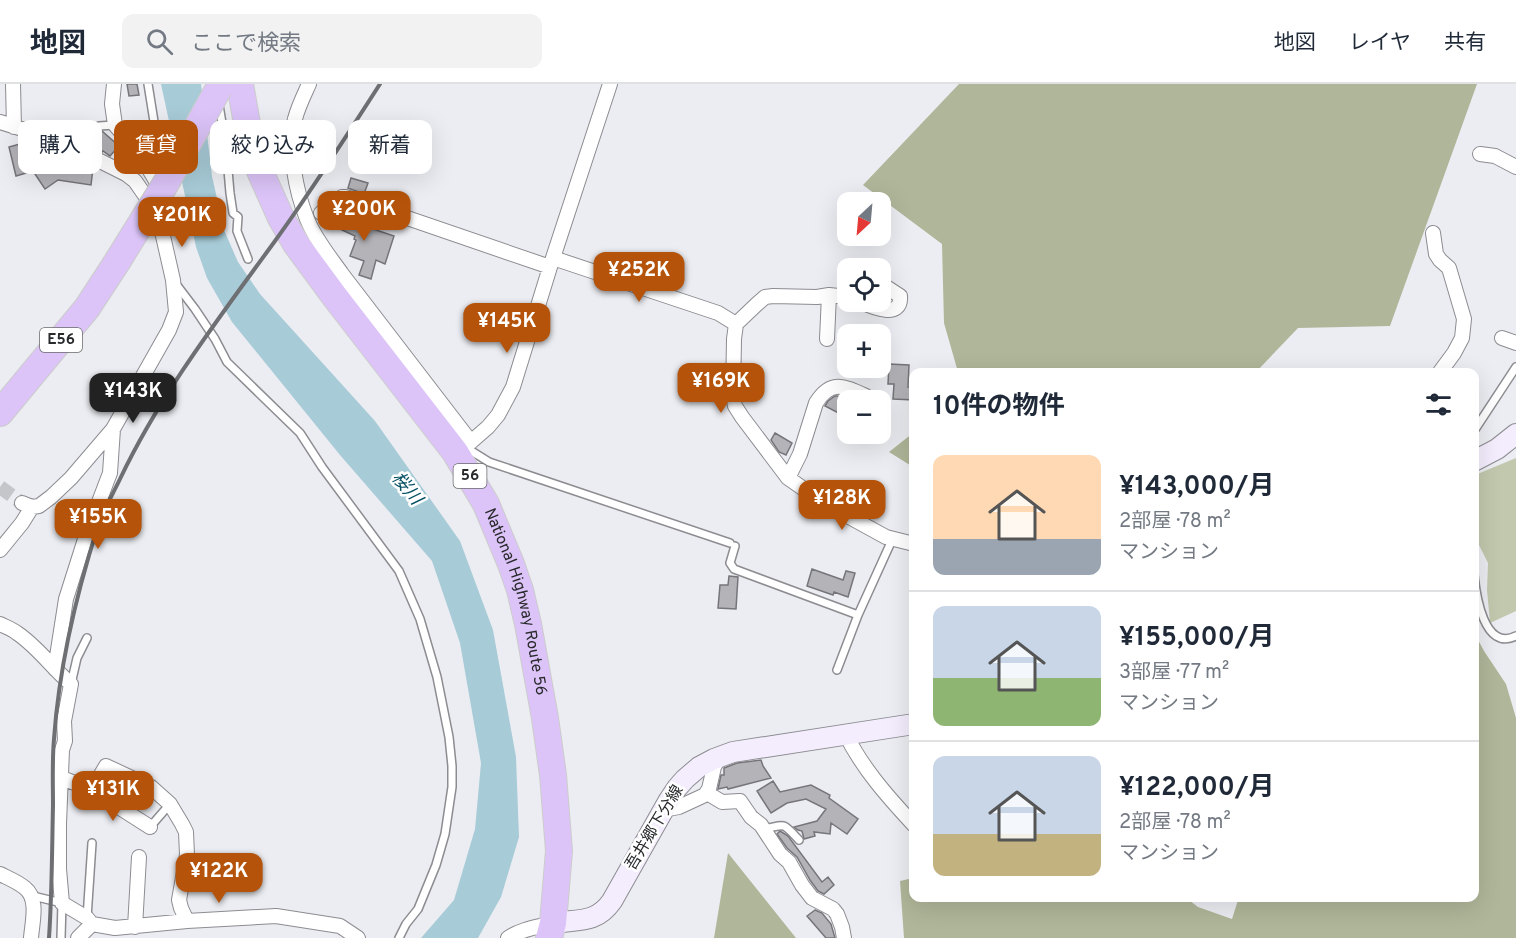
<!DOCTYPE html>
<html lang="ja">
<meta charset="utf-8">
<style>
body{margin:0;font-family:Overpass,"Noto Sans JP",sans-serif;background:#f2f2f3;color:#1f2937;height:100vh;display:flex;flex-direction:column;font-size:22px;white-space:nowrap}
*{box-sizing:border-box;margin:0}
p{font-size:20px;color:#747a83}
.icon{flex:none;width:33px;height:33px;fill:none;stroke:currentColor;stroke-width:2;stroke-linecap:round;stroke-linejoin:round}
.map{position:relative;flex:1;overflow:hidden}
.drawer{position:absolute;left:909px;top:284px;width:570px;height:534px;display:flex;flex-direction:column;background:#fff;border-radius:12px;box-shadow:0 6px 24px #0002}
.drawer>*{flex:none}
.banner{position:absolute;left:18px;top:36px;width:570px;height:54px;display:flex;gap:12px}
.needle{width:39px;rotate:206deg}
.buttons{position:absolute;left:837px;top:108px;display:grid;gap:12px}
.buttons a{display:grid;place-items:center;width:54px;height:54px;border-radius:12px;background:#fff;box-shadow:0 6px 24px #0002;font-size:30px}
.price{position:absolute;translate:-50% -51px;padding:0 14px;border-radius:12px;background:#b45309;color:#fff;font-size:20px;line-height:39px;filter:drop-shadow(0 2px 3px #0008)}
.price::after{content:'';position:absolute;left:50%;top:36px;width:18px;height:14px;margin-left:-9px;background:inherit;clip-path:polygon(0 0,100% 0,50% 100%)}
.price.current{background:#222;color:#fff}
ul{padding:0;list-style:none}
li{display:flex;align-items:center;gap:18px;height:150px;padding:0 24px}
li+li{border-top:2px solid #e0e1e3}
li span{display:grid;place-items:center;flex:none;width:168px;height:120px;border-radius:12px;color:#555}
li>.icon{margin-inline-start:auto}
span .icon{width:72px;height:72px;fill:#fffc;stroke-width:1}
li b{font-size:26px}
h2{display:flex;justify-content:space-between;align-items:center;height:72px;padding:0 24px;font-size:26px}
.pill{padding:0 21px;border-radius:12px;background:#fff;box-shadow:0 6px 24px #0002;font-size:21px;line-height:54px}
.pill.current{background:#b45309;color:#fff}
header{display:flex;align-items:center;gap:36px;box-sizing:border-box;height:84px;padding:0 30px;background:#fff;border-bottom:2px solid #e0e1e3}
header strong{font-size:28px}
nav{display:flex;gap:33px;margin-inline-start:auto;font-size:21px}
.search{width:420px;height:54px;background:#f2f2f3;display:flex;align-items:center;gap:15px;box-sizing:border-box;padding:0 21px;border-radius:12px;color:#747a83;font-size:22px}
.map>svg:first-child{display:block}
.green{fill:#c2c8ad}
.forest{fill:#b0b699}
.water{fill:#a7cbd7}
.building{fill:#b3b3b8;stroke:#75757a;stroke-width:1.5}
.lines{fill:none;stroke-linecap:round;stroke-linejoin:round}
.street-tunnel{stroke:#c5c6ca;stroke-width:14;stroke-dasharray:14 7;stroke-linecap:butt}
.lane-casing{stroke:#8c8c91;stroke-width:10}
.street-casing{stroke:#8c8c91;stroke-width:16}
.secondary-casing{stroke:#8c8c91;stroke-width:22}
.highway-casing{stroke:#ccc;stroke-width:28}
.lane{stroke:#fff;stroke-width:7}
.street{stroke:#fff;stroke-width:14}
.secondary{stroke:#f4edfd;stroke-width:20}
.highway{stroke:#dcc4f8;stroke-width:26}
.rail{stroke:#6e6f72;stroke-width:4}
.highway-bridge-casing{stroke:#ccc;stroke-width:28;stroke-linecap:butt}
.highway-bridge{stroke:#dcc4f8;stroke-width:26}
.labels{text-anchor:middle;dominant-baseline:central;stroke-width:5;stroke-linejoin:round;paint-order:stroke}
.shield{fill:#fff;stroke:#696a6b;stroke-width:1.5}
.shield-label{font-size:15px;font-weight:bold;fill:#292a2c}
.street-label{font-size:16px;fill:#292a2c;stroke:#fff}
.water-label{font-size:18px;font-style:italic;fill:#075164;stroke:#fff}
</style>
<header>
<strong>地図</strong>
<div class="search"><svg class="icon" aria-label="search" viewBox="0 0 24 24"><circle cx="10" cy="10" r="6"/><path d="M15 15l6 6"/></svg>ここで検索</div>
<nav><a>地図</a><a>レイヤ</a><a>共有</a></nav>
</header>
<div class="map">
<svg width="1516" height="854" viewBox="0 0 1516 854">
<rect width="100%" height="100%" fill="#ecedf2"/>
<path class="green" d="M1516,374V527L1490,539L1487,506L1488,479L1475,453V391Z"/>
<path class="forest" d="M959,0H1477L1390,242L1298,244L1256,288H958L944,239L942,160L863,101Z
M913,349V383L889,368Z
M1475,550L1484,567L1506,600L1516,634V854H904L900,797L913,794L914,813H1185L1198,823L1232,835L1239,813H1474Z
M728,769L796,854H714Z"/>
<path class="water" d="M161,0H201L212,92L224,146L238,178L260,210L375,337L460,457L493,546L516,673L519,753L501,813L478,854H421L454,816L475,745L481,679L460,559L432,477L340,371L232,238L207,194L196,163Z"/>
<path class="building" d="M127,0H137L139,11L129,12Z
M102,47L119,62L110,72L103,67L102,68L86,60L95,50Z
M20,60L22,70L34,60L42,71L46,62L59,67L55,76L88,81L93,84L91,101L58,96L45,105L33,87L16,92L9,63Z
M351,94L368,99L364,110L348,104Z
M341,125L358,133L355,139L394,152L385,180L376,176L371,195L359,191L364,177L350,172L356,156L354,155L355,152L329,140L333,131Z
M889,280L909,281L908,303L914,304V316L893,315L894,300H888Z
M835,312H838L848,317V334L825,322L828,317Z
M775,349L792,359L786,371L779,368L771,356Z
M812,485L843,496L846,487L855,489L848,513L834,508L833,511L807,502Z
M729,492L738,493L736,525L718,524L720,501H728Z
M761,676L763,682L771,694L728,705L727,703L718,705L721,691H724V684L737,679Z
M773,697L780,708L811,701L830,711L829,714L858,735L847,750L831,739L830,750L814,748L815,752L804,755L802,747L798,746L794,743L817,737L826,725L806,715L787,719L771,729L757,707Z
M780,747L788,752L822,798L828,793L834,801L824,810L818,807L810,796L797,773L787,764L777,750Z
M815,826L822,829L831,840L835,854H826L807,832Z"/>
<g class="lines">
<path class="street-tunnel" d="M0,403L22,419"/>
<g class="lane-casing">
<path id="lane" d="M148,0L156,50V92
M219,21L226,63L230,109L233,129L238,133L237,147L248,175
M62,54H74L99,42L115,41
M176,200L195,225L215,255L227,278L300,349L322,383L399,487L420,535L437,593L449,653L452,682V703L445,750L436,781L418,825L406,840L399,854
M1474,347L1516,283
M465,363L489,378L730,459
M735,462L730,479L734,485L858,531
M1474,491C1476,511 1484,568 1516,552
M837,586L858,531L892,456
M71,600L77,574L87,554
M150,743L170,720
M763,745C787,741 781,737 799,756
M33,812L62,819L61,854
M87,834L92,759"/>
</g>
<g class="street-casing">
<path id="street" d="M13,0L14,43
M114,0L112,20L115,41L140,70L156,97L157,110
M309,0C304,11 298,23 295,35C287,63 296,108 307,135C315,155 330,173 342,190L471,358
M0,38L45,52L68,61L126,90L135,97L158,130L173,196L176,228L169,246L113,345L71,394L51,413L39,422L32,423L22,419
M1480,70L1495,72L1516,83
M321,129L342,113H346L550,183
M1433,149L1436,170L1440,176L1449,184L1464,235L1462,254L1454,269L1440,288
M553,174L718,229L736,240
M848,213L829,211L817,213L773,212L765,213L757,220L736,240L734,255L733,312L735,322L742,333L788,394L824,419L886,453L914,460
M861,218C872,223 902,236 900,212L880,199
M1502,254L1516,259
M827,255L829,211
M465,363L488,343L498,331L513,303L550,183L610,0
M788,394L800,370L816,319C831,295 844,302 866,312
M0,466L22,439L32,423
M0,540C6,543 12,545 17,549C38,563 52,584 71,600L64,637L65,657L62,666L59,740V785L62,819L87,834L92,840L115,844L187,837L276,832L340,842L358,854
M55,585L66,515L86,452L110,389L113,345
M846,651C863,685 888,713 914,741
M62,694L92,706L106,682L151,703L170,720L182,740L186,748L187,771L179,816L181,824L187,837
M92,706L150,743
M707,709L722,718L740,717L751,733L761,741L780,770L789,778L802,801L812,814L833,825L837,830L842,843L844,854
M663,726L679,723L705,711L709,705L714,683L720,672
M0,790C8,794 18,798 25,804C39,815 32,839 31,854
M135,843L139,773
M78,854L92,840
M508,854C521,845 538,843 553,839"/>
</g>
<g class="secondary-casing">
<path id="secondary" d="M1474,377L1497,365L1516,350
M553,839C578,835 596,840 612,817L669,716L677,704L685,695L699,683L714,675L733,668L914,640"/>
</g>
<g class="highway-casing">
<g id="highway">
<path id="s1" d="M240,0L250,57L260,87L281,134L296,160L335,213L455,368L486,420L511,480L520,506L528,540L545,634L553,691L559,767L553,839L549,854"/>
<path d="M0,329L87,224L117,178"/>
</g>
</g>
<use href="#lane" class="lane"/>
<use href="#street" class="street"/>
<use href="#secondary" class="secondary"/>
<use href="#highway" class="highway"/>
<path class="rail" d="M49,854C52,810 52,766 53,721C53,700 52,677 54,655C59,583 76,511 98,442C103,426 113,410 120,395C161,309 219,234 275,157C312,106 346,53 380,0"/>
<g class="highway-bridge-casing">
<path id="highway-bridge" d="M117,178L166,99L219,4"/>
</g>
<use href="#highway-bridge" class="highway-bridge"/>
</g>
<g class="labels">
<g class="shield">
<rect x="40" y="244" width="42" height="24" rx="4.5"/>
<rect x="453.5" y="380" width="33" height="24" rx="4.5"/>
</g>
<g class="shield-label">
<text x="61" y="256">E56</text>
<text x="470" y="392">56</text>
</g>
<g class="street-label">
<text stroke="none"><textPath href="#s1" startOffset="596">National Highway Route 56</textPath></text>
<text transform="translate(655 744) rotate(-59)">吾井郷下分線</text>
</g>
<g class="water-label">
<text transform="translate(406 405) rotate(50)">桜川</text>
</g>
</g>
</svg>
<div class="buttons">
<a><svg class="needle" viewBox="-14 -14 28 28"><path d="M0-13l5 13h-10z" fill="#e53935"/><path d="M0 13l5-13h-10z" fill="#747a83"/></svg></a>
<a><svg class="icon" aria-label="locate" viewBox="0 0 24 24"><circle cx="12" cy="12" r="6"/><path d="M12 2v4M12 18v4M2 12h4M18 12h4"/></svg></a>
<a>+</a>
<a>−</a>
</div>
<b class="price" style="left:364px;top:158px">¥200K</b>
<b class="price" style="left:182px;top:164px">¥201K</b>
<b class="price" style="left:639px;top:219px">¥252K</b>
<b class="price" style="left:507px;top:270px">¥145K</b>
<b class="price" style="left:721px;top:330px">¥169K</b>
<b class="price current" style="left:133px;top:340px">¥143K</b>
<b class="price" style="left:842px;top:447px">¥128K</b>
<b class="price" style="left:98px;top:466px">¥155K</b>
<b class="price" style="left:113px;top:738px">¥131K</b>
<b class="price" style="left:219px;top:820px">¥122K</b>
<div class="banner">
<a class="pill">購入</a>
<a class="pill current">賃貸</a>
<a class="pill">絞り込み</a>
<a class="pill">新着</a>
</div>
<section class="drawer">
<h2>10件の物件<svg class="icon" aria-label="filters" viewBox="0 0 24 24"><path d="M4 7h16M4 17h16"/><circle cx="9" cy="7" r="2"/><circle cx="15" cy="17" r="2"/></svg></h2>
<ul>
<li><span style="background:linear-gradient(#ffd9b3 70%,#9aa5b1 0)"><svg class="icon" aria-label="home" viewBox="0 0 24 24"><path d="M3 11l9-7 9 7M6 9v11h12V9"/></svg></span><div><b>¥143,000/月</b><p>2部屋 · 78 m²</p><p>マンション</p></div></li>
<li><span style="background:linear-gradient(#c9d6e8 60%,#8fb573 0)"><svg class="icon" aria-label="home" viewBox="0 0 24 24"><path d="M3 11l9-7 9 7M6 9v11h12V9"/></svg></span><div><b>¥155,000/月</b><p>3部屋 · 77 m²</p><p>マンション</p></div></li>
<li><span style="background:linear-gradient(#c9d6e8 65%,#c2b280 0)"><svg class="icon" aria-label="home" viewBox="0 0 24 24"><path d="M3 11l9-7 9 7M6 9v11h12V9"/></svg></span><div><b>¥122,000/月</b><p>2部屋 · 78 m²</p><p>マンション</p></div></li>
</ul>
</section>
</div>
